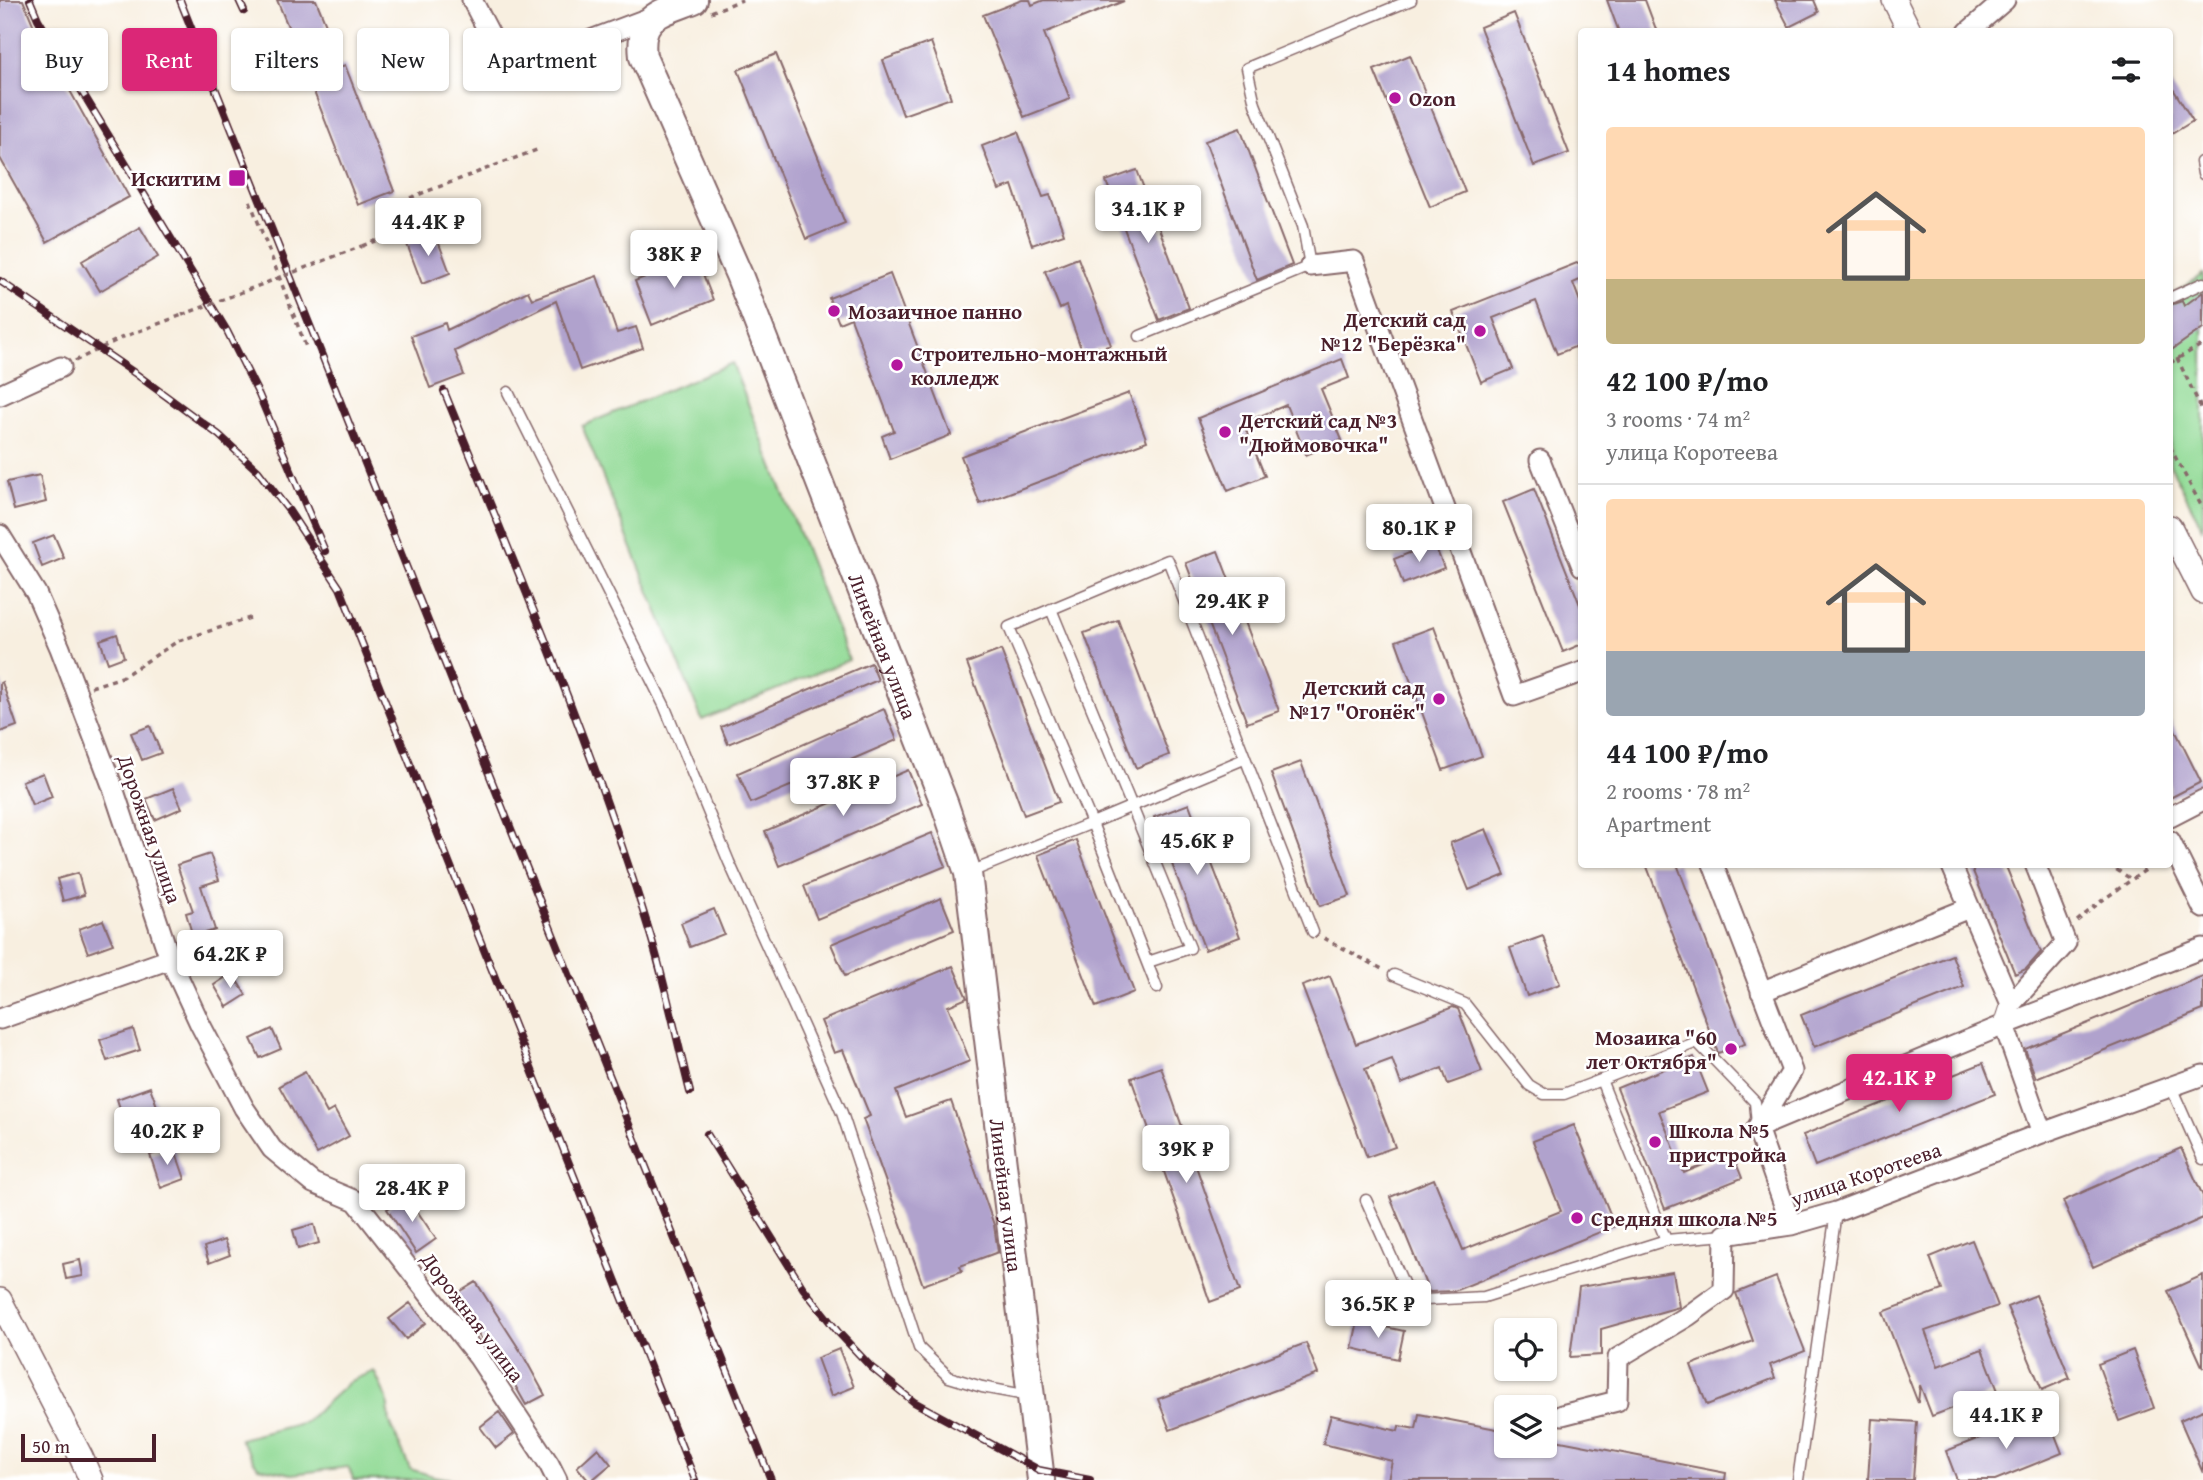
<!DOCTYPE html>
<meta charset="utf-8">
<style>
body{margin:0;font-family:"Gentium Book Plus",serif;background:#f2f2f2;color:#202124;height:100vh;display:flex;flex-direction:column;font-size:26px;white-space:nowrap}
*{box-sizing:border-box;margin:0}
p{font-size:23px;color:#757577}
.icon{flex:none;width:38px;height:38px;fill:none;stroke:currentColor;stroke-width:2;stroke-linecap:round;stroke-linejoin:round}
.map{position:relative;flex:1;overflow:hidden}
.sheet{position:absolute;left:1578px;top:28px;width:595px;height:840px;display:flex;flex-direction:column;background:#fff;border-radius:7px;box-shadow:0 2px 5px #0004}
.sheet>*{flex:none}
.hud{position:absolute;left:21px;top:28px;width:665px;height:63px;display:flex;gap:14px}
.controls{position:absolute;left:1494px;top:1318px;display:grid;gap:14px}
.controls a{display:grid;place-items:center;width:63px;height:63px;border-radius:7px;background:#fff;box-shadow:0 2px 5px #0004;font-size:35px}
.scale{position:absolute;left:21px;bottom:18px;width:135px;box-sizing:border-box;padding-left:7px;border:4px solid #4a1f2b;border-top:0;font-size:19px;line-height:24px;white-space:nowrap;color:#4a1f2b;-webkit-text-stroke:5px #fff;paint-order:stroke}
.price{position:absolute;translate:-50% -60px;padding:0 16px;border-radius:7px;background:#fff;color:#222;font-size:23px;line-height:46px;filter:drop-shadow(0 2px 4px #0008)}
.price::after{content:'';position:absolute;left:50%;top:42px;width:21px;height:16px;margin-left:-10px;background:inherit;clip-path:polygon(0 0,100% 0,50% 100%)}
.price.selected{background:#db2777;color:#fff}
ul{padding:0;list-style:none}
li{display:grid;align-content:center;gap:14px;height:371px;padding:0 28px}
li+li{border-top:2px solid #e0e0e0}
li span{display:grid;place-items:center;height:217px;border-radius:7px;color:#555}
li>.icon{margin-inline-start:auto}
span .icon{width:126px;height:126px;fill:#fffc;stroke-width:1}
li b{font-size:30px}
h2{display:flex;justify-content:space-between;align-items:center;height:84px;padding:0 28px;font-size:30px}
.pill{padding:0 24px;border-radius:7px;background:#fff;box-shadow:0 2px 5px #0004;font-size:24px;line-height:63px}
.pill.selected{background:#db2777;color:#fff}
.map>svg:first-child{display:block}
.green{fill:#91da95;stroke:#6e7c60;stroke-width:2}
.building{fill:#b0a2cd}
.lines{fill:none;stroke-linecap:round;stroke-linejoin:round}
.service-casing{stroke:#87686a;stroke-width:13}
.minor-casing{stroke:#87686a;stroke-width:23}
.tertiary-casing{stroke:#87686a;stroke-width:26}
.secondary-casing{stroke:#87686a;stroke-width:30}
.path{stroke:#87686a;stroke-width:3.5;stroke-dasharray:5 5;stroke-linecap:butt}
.service{stroke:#fff;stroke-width:10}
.minor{stroke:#fff;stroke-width:19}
.tertiary{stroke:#fff;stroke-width:23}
.secondary{stroke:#fff;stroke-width:26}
.rail-casing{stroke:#4a1f2b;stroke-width:8}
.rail{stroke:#fff;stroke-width:5;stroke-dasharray:16;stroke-linecap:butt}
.path-bridge{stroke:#87686a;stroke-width:3.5;stroke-dasharray:5 5;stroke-linecap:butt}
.poi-dot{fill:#b5179e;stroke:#fff;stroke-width:2.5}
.labels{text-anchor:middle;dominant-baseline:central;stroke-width:5;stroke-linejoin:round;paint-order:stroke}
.poi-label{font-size:21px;font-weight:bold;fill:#4a1f2b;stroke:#fff;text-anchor:start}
.street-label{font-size:21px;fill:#4a1f2b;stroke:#fff}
</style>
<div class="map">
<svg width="2203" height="1480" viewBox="0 0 2203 1480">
<rect width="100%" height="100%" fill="#fff"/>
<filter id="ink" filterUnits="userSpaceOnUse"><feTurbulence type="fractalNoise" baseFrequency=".0143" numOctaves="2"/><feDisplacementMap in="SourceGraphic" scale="14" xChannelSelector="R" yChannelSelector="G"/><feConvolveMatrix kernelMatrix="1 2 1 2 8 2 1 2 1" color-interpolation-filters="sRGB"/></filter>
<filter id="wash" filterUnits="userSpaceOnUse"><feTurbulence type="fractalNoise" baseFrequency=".00686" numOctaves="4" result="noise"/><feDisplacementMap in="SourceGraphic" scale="28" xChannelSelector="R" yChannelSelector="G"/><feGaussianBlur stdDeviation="1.57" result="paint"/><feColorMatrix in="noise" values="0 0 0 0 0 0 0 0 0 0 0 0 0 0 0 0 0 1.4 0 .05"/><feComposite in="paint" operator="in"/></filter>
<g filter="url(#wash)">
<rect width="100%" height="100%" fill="#f8efe0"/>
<path class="green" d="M2203,274V529L2170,465V297Z
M732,363L849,660L702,720L582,426Z
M374,1371L387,1399L390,1423L410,1469L433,1476L458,1480H354L348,1467L292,1474L258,1467L240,1439L305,1422L350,1381Z"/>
<g id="blocks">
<path class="building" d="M0,0H23L33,24L129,197L47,242L0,158Z
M277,0H316L327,27L294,41Z
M1022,0H1030L1032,5L1044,0L1124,1L1044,33L1070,99L1024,117L983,15Z
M1607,0H1645L1657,32H1619Z
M1775,0H1814L1819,12L1789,27Z
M1514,13L1569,153L1534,166L1480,27Z
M931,42L951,98L903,115L883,60Z
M776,54L845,223L806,239L738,70Z
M1410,55L1465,192L1430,207L1374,70Z
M345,65L394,191L358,205L309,79Z
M2170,84L2193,121L2170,135Z
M1240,128L1292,265L1257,280L1205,141Z
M1018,132L1043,197L1050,195L1064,234L1032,245L1012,185L999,190L982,146Z
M1137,170L1189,308L1159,320L1106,181Z
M140,227L158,257L100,291L82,261Z
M435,233L450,273L422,284L407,244Z
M696,256L713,300L652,325L635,281Z
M1078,258L1111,345L1083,354L1066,306L1060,309L1045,271Z
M1582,261V279L1573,283L1582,307V344L1557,354L1536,301L1493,318L1513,369L1481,382L1453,312Z
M890,274L951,435L890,459L882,436L894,431L851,318L839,323L829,298Z
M597,276L617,333L636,327L643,348L580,370L556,301L455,351L464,375L430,388L411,336L445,323L447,330L528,291L532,299Z
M2203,292V328L2170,351V305L2182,301L2184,306Z
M1342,359L1349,378L1321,389L1342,440L1306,455L1286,405L1243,423L1265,476L1228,491L1198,418Z
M1129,393L1147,441L980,504L961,456Z
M40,475L46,502L14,510L7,482Z
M1534,489L1582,610V644L1563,652L1503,502Z
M54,535L64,558L42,567L33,543Z
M1434,543L1444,568L1403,584L1394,559Z
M1218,551L1279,711L1247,723L1186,563Z
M1118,620L1169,755L1136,768L1084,633Z
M1434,627L1482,756L1443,770L1396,641Z
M117,634L124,657L108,663L100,640Z
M1001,650L1059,802L1024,815L967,663Z
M871,663L878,680L728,744L721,727Z
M2,682L17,726L0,732V683Z
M884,709L897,740L751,803L738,773Z
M2170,720L2201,782L2170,798Z
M150,726L161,753L142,760L131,733Z
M1301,762L1350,896L1320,906L1271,773Z
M908,770L922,804L779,866L765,831Z
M43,773L52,797L32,805L22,781Z
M173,788L182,808L155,820L146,799Z
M1189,804L1240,937L1205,950L1154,817Z
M1486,829L1505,875L1469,890L1450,843Z
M932,833L946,866L817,919L804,886Z
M1076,840L1134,992L1096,1007L1038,855Z
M210,854L219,880L201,886L215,930L193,937L186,913L193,911L177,865Z
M1646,864H1677L1745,1044L1718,1053Z
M1970,864H2005L2041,952L2026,969L2015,974Z
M78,873L84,895L63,901L57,879Z
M941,898L954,930L845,976L831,944Z
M714,909L724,934L690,947L681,923Z
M103,920L113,944L88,953L79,929Z
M1543,936L1560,984L1527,996L1510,948Z
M1952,955L1964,987L1814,1047L1801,1015Z
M953,966L967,998L948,1006L970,1061L896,1091L906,1117L951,1101L994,1225L998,1252L960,1266L962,1271L923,1285L863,1119L870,1116L843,1050L834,1053L821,1021Z
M232,973L246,995L227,1007L214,985Z
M1330,976L1356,1044L1453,1007L1458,1009L1482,1072L1448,1084L1442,1068L1401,1084L1392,1059L1365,1069L1395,1147L1367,1157L1302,986Z
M2203,976V1010L2036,1078L2025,1049Z
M133,1029L140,1050L107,1061L100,1040Z
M272,1029L281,1049L260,1058L251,1039Z
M1694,1057L1708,1092L1659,1111L1684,1173L1732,1153L1742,1178L1665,1209L1617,1088Z
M1983,1063L1995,1094L1815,1166L1803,1135Z
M1161,1067L1240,1291L1210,1302L1131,1078Z
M305,1072L327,1113L334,1109L349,1136L317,1154L279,1086Z
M150,1087L158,1109L124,1121L117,1099Z
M1574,1125L1615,1226L1454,1291L1429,1292L1390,1197L1434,1179L1463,1250L1561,1211L1533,1141Z
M174,1147L185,1179L161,1188L150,1155Z
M2181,1148L2203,1196V1218L2093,1267L2063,1201Z
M407,1196L436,1239L416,1253L387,1209Z
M314,1224L319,1243L298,1249L293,1230Z
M224,1240L230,1255L209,1263L204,1247Z
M1972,1240L1998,1306L1925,1331L1938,1366L1982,1349L1998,1391L1932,1416L1920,1385L1918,1403L1883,1312L1942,1290L1930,1257Z
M80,1260L83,1276L66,1279L63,1264Z
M1673,1272L1679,1307L1601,1329V1355L1570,1357L1579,1287Z
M2203,1275V1368L2168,1291Z
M1776,1277L1805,1351L1770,1365L1775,1378L1707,1405L1691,1365L1753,1341L1736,1293Z
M476,1282L523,1355L545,1395L526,1405L503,1364L500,1366L453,1296Z
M2036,1295L2070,1378L2042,1390L2007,1307Z
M410,1303L426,1323L406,1339L389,1319Z
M1358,1321L1404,1331L1398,1359L1352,1348Z
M1306,1343L1318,1374L1170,1430L1158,1399Z
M839,1349L854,1387L831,1396L817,1358Z
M2133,1350L2154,1408L2119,1421L2098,1364Z
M2203,1410V1473L2180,1420Z
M499,1412L514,1434L496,1448L480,1427Z
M2046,1412L2062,1453L1995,1480H1957L1946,1451Z
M1419,1414L1507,1431V1446H1545V1438L1726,1473L1725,1480H1388L1392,1461L1323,1444L1331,1415L1398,1431L1399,1426L1416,1429Z
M1872,1419L1917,1422L1913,1480H1868Z
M598,1448L611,1464L592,1480H588L577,1467Z"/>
</g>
</g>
<g filter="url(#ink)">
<use href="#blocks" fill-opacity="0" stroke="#87686a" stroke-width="2"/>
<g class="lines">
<g class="service-casing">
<path id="service" d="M2201,162L2203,174
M2170,298L2203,283
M1140,336L1310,266L1303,226L1255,104L1247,68L1411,0
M508,392L664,705L729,862L842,1113L919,1348L949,1377L982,1387L1030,1396
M1051,609L1190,948L1148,962
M968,873L1092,823L1009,627L1168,560L1313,932
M1394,975L1465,1004L1529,1085L1544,1094H1564L1601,1080L1666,1240
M1157,988L1092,823L1244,759
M1601,1080L1697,1042L1755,1102L1757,1125
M2171,1087L2203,1159
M1366,1200L1404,1285L1425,1300L1484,1297L1666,1240L1725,1235
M1798,1480L1836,1212"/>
</g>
<g class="minor-casing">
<path id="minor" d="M472,0L509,71L657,15
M1968,32L2005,0
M1310,266L1354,261L1514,696L1582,672
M0,395L61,367
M1540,460L1582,566
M0,535L36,593L60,648L113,788L170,959L200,1024L244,1108L272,1149L313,1183L356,1201L479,1358L549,1464L557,1480
M2170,817L2203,800
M2170,841L2203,908
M1713,864L1792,1071L1757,1128L1791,1225
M1951,864L2011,1004L2004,1025
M1761,992L1969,908
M2011,1004L2066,943L2035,864
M0,1019L170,959
M2004,1025L2203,948
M1757,1128L2004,1025L2042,1133
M1562,1415L1617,1401L1618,1358L1688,1316L1724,1290L1725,1235L1791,1225L1836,1212L2042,1133L2203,1075"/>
</g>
<g class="tertiary-casing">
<path id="tertiary" d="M1894,0L1910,32
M2170,527L2203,592
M0,1300L81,1457L91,1480"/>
</g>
<g class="secondary-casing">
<g id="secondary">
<path id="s1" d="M694,0C660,14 638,14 643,57L739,275L945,805L968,873L1041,1480"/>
</g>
</g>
<path class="path" d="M711,12L742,0
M250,201L306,347
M362,246L401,231L391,205L539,149
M2177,358L2203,412
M75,361L123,337L182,315
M2170,363L2203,344
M2170,447L2203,509
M91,687L122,677L178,641L250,618
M2108,864L2131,879
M2077,921L2100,902L2154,864
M1324,938L1382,969"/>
<use href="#service" class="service"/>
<use href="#minor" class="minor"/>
<use href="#tertiary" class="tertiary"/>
<use href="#secondary" class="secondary"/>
<g class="rail-casing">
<path id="rail" d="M30,0L38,19L227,331L259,395L325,551
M180,0L771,1480
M239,0L244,11
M0,281L136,374L219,435L258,471L289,511L340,588L695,1480
M444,391C516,568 592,744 648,927C665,981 676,1037 690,1092
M707,1134L803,1288L838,1332L871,1367L914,1402L1039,1470L1090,1480"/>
</g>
<use href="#rail" class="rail"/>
<path class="path-bridge" d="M182,315L362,246"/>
</g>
</g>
<g class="poi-dot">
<circle cx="1395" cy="98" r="7"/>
<rect x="228" y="169" width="18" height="18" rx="3.5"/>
<circle cx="834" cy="311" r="7"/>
<circle cx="1480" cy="331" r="7"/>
<circle cx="897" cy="365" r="7"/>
<circle cx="1225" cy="432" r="7"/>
<circle cx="1439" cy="699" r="7"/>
<circle cx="1731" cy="1049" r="7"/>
<circle cx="1655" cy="1142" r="7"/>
<circle cx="1577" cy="1218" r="7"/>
</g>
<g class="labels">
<g class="poi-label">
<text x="1409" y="98">Ozon</text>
<text x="221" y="178" text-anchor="end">Искитим</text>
<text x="848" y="311">Мозаичное панно</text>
<text x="1466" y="319" text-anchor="end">Детский сад<tspan x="1466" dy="24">№12 "Берёзка"</tspan></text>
<text x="911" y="353">Строительно-монтажный<tspan x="911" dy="24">колледж</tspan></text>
<text x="1239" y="420">Детский сад №3<tspan x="1239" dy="24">"Дюймовочка"</tspan></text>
<text x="1425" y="687" text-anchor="end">Детский сад<tspan x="1425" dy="24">№17 "Огонёк"</tspan></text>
<text x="1717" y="1037" text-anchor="end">Мозаика "60<tspan x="1717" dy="24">лет Октября"</tspan></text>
<text x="1669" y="1130">Школа №5<tspan x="1669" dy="24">пристройка</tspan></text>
<text x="1591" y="1218">Средняя школа №5</text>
</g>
<g class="street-label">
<text stroke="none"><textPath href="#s1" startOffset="723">Линейная улица</textPath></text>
<text transform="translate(150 829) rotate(71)">Дорожная улица</text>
<text transform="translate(1866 1174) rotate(-19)">улица Коротеева</text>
<text stroke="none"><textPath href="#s1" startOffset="1290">Линейная улица</textPath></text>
<text transform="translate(473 1317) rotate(53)">Дорожная улица</text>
</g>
</g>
</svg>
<div class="controls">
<a><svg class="icon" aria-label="locate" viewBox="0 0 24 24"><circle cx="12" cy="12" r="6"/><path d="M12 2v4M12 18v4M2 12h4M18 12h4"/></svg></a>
<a><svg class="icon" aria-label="layers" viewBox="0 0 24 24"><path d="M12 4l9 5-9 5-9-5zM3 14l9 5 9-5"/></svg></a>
</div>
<div class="scale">50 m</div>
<b class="price" style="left:1148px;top:245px">34.1K ₽</b>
<b class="price" style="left:428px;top:258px">44.4K ₽</b>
<b class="price" style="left:674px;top:290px">38K ₽</b>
<b class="price" style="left:1419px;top:564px">80.1K ₽</b>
<b class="price" style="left:1232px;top:637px">29.4K ₽</b>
<b class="price" style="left:843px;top:818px">37.8K ₽</b>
<b class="price" style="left:1197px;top:877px">45.6K ₽</b>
<b class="price" style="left:230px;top:990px">64.2K ₽</b>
<b class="price selected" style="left:1899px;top:1114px">42.1K ₽</b>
<b class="price" style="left:167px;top:1167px">40.2K ₽</b>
<b class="price" style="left:1186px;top:1185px">39K ₽</b>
<b class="price" style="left:412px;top:1224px">28.4K ₽</b>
<b class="price" style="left:1378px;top:1340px">36.5K ₽</b>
<b class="price" style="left:2006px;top:1451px">44.1K ₽</b>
<div class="hud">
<a class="pill">Buy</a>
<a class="pill selected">Rent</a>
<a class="pill">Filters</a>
<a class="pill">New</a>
<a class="pill">Apartment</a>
</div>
<section class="sheet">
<h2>14 homes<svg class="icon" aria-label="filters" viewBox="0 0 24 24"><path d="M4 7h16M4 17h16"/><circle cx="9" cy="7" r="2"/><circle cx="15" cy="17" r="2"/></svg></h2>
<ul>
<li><span style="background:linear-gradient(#ffd9b3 70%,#c2b280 0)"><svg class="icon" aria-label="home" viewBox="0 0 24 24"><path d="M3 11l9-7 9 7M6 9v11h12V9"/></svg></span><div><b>42 100 ₽/mo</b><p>3 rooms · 74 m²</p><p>улица Коротеева</p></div></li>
<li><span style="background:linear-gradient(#ffd9b3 70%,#9aa5b1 0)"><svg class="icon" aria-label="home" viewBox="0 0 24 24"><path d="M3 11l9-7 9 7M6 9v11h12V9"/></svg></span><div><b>44 100 ₽/mo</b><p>2 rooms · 78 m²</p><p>Apartment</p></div></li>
</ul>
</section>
</div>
